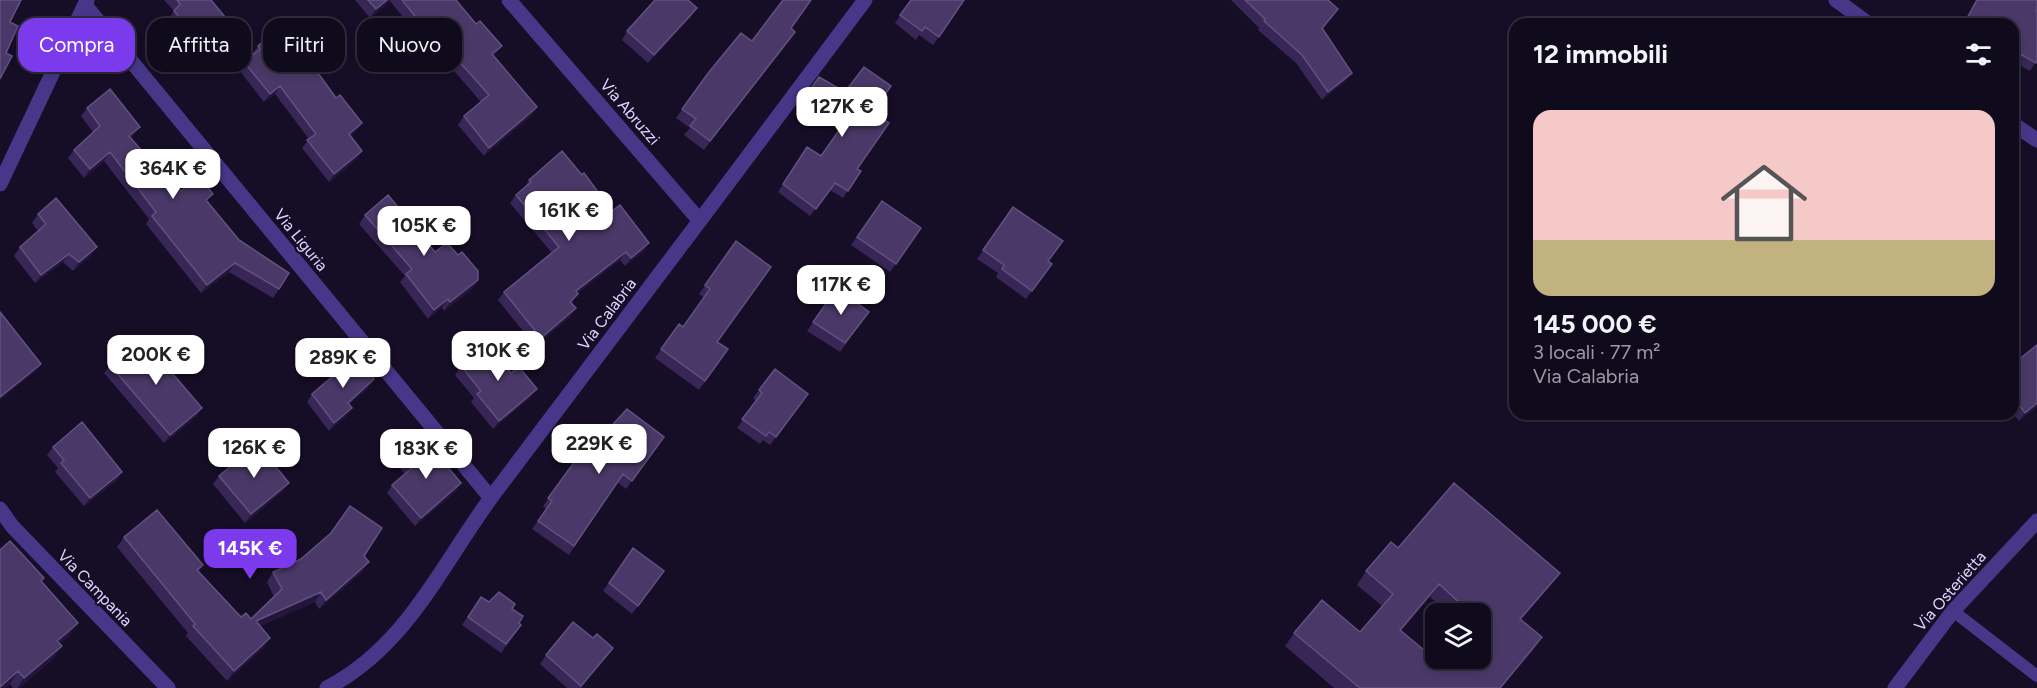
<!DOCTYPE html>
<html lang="it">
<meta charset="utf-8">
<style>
body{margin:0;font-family:Figtree,sans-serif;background:#1e182a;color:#f1f3f6;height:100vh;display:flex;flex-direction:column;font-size:22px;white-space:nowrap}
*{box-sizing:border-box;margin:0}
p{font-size:20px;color:#9c9aa4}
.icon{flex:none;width:33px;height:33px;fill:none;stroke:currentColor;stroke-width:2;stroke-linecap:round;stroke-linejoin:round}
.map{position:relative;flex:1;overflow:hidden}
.panel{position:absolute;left:1509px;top:18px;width:510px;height:402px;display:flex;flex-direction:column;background:#100a1d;border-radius:18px;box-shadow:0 3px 9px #0003,0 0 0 2px #302b3b}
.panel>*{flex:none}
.guide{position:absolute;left:18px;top:18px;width:570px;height:54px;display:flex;gap:12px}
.controls{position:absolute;left:1425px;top:603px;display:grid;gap:12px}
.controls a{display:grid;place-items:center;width:66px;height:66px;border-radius:12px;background:#100a1d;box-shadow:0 3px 9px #0003,0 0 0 2px #302b3b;font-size:30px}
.price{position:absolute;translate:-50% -51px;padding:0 14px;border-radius:12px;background:#fff;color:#222;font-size:20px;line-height:39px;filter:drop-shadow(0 2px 3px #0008)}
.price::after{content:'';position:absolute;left:50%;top:36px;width:18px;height:14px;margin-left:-9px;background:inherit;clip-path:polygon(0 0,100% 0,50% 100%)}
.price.selected{background:#7c3aed;color:#fff}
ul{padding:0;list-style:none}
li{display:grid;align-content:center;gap:12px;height:318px;padding:0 24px}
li+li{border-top:2px solid #302b3b}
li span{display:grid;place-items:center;height:186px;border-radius:18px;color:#555}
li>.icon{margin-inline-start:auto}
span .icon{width:108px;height:108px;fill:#fffc;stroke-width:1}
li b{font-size:26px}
h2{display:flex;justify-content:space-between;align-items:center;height:72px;padding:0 24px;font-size:26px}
.pill{padding:0 21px;border-radius:18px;background:#100a1d;box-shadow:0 3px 9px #0003,0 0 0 2px #302b3b;font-size:21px;line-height:54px}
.pill.selected{background:#7c3aed;color:#fff}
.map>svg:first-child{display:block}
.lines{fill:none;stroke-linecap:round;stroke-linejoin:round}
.lane{stroke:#473788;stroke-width:12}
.street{stroke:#473788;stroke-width:15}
.wall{fill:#382656;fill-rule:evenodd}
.shaded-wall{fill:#23153b}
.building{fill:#4a3968;stroke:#615180;stroke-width:1.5;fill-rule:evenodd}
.labels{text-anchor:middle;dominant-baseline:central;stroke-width:4.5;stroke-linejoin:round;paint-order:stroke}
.street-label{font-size:16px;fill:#e0d5ff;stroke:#160e27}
</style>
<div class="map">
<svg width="2037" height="688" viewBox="0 0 2037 688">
<rect width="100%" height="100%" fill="#160e27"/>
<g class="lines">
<path class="lane" d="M1953,611L2037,676"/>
<path class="street" d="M509,0L700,221
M1836,0L1869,24
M85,5L490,497
M2013,124L2037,140
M0,184L87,0
M0,509L12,526L168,688
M327,688C411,644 444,558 499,487C621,325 744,163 865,0
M1895,688L1953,611L2037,521"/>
</g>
<path class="wall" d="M164,0H211L225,17L219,26L193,49L168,20L174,11Z
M355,0H456L476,24L502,46L494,56L537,107L531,116L484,156L458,125L464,116L481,102L441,56L437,59L390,1L370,18Z
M911,0H964L933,45L919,35L916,40L895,23Z
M1231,0H1328L1332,18L1323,29L1346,81L1322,100L1296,63L1258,30L1259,28Z
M1976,0H2036L2037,60L2030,71L2013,62V24H1963Z
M691,17L648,63L622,40L627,31Z
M791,28L795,32L789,40L704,150L684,135L690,128L676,118L709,72L752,41Z
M283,31L311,57L309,60L356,131L350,136L362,151L357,159L329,182L302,148L309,139L275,94L264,102L239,70L244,62L253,55L252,54L258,46Z
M819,77L873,112L857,169L861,171L843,198L830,190L810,216L778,192L802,154L821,156L841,127L803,99Z
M87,108L134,135L131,138L168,181L181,191L208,202L279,289L273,298L229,272L201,293L146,224L149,219L104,161L84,178L68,158L74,150L93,132L81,116Z
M529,180L644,251L625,266L620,260L577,293L572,303L576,308L570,317L535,346L498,300L504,292L552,253L510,203L516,195L524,188Z
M882,201L921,228L890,272L851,245Z
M1013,207L1048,261L1052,264L1026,299L996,277L998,273L977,259Z
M38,214L91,255L73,271L63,262L35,283L14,256L20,247L38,231L32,223Z
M365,215L435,252L478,280L472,289L444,311L442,307L428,319L400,282L405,276L359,224Z
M736,241L717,342L728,349L699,390L655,358L679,324L683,327L704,298L699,294Z
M837,288L869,312L840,352L807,331Z
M2013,364L2037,407L2019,421L2013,413Z
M110,365L202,408L196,417L164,443L104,373Z
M461,366L511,373L531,397L493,429L471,402L474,398L455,375Z
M775,369L803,402L770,445L763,440L760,444L737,428L756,401L753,398Z
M368,388L349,404L346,416L329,431L307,402L312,394Z
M599,428L605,433L664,437L626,489L617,482L569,555L532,529L546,509L543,506Z
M53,447L117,480L84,506L55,472L58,468L47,455Z
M404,457L461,483L455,492L415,526L387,493L392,485L405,474L398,466Z
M219,476L289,483L283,491L245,523L213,484Z
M124,537L203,565L198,572L241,617L251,619L274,597L267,582L273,572L364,556L362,572L319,609L315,602L260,626L263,648L227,681L186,636L188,633L117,547Z
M633,548L664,571L632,614L603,591Z
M1398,548L1550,586L1521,620L1533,651L1501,688H1334L1285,646L1294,633L1360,632L1382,606L1357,585L1366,571ZM1430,597L1448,614H1480V658L1442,665L1401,631Z
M0,550L44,578L42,581L69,636L59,644L62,646L53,659L19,688H13L10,684L5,688H0Z
M481,597L489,602L512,609L519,623L521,625L501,653L462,625Z
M593,638L613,648L581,688H567L540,664L546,655Z"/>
<path class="shaded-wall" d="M387,0H391L370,18L376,9Z
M697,8L691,17L648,63L654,55Z
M1338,9L1332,18L1316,36L1322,28Z
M225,17L219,26L193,49L198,40Z
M502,46L496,54L486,63L492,54Z
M1352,73L1346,81L1322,100L1328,92Z
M280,86L275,94L264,102L270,94Z
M537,107L531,116L484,156L489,148Z
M362,123L356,131L343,142L349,134Z
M140,127L134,135L123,144L129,136Z
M362,151L357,159L329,182L334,174Z
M110,152L104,161L84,178L90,169Z
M649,243L644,251L625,266L631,258Z
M97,247L91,255L73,271L79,262Z
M626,252L620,260L570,299L576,291Z
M69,254L63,262L35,283L41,275Z
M235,263L229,272L201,293L207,285Z
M478,280L472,289L444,311L450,302Z
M448,299L442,307L428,319L434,310Z
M576,308L570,317L535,346L541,338Z
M41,364L35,372L0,400V397Z
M374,379L368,388L342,411L348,403Z
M537,389L531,397L493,429L499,421Z
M2037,403V407L2019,421L2025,413Z
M202,408L196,417L164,443L170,435Z
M352,408L346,416L329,431L334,423Z
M122,472L117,480L84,506L90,498Z
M289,483L283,491L245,523L251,514Z
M461,483L455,492L415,526L421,518Z
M369,562L362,572L319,609L326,600Z
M1560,573L1550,586L1511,633L1520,619Z
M1439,584L1430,597L1390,643L1400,630Z
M321,592L315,602L250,631L256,621Z
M78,623L69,636L48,653L57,641Z
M1542,637L1533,651L1501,688H1500Z
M270,638L263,648L227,681L234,671Z
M62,646L53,659L19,688H17L24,678Z
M613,648L607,657L580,688L581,686Z
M18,671L10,684L5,688H0Z"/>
<path class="building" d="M0,0H21L10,22L18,26L6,53L12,56L0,79Z
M177,0H211L225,17L198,40L174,11L180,4Z
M368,0H387L376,9Z
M402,0H456L476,24L480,21L502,46L492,54L537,107L489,148L464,116L489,95L447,48L443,51Z
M655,0H688L697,8L654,55L627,31Z
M783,0H811L791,28L795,32L710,141L690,126L696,119L682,109L709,72L741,33L752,41Z
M911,0H964L939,37L925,27L922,31L900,15Z
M1245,0H1328L1338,9L1322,28L1352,73L1328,92L1302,55L1264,21L1265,19Z
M1977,0H2036L2037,1V9L2036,11H2037V60L2036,63L2013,50V24H1968L1965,22Z
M280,27L283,31L287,28L311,57L308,59L336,98L340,95L362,123L349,134L362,151L334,174L307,140L316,134L280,86L270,94L244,62L260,49L258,46Z
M864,67L891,86L873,112L889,123L857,169L861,171L848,191L835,183L816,209L783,184L807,147L821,156L847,119L809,91L819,77L845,92Z
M110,89L140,127L129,136L168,181L170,179L181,191L199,176L213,194L206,200L239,240L289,273L279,289L235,263L207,285L152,216L156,212L110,152L90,169L74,150L100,126L87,108Z
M562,151L582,175L584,173L612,211L620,205L649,243L631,258L626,252L576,291L578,294L570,302L576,308L541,338L504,292L559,247L516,195L531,182L529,180Z
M388,195L435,252L447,243L458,255L462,252L478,271V280L450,302L448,299L434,310L406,274L412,269L365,215Z
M56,198L97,247L79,262L69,254L41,275L20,247L46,224L38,214Z
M882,201L921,228L896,264L857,237Z
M1013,207L1063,241L1048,261L1052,264L1032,291L1002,269L1004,265L983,250Z
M736,241L771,267L717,342L728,349L705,381L661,349L679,324L683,327L710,289L705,285Z
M837,288L869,312L845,343L813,322Z
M0,312L41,364L0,397Z
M142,338L202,408L170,435L110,365Z
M487,344L511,373L519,367L537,389L499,421L477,394L481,391L461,366Z
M2037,345V403L2025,413L2013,396V364Z
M355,357L374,379L348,403L352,408L334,423L312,394Z
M775,369L808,394L776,437L769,432L766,436L742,419L762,393L759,390Z
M627,409L664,437L632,481L623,474L574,546L538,521L552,501L548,498L599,428L605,433Z
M82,422L122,472L90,498L61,463L64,460L53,447Z
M425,440L461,483L421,518L392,485L413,467L404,457Z
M257,444L289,483L251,514L219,476Z
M1454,483L1560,573L1520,619L1542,637L1500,688H1360L1294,633L1322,600L1360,632L1393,594L1366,571L1391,542L1398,548ZM1439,584L1472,614H1480V658H1447L1442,665L1400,630Z
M350,506L382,528L364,556L369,562L326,600L321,592L256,621L270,638L234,671L193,626L195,624L124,537L157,510L203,565L197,570L241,617L246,613L251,619L282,589L273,572L301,559L331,533Z
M10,541L44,578L41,581L78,623L57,641L62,646L24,678L18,671L0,687V550Z
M633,548L664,571L638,606L609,583Z
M499,592L515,604L512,609L523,616L519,623L521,625L506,644L468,617L481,597L489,602Z
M573,622L593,638L597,634L613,648L581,686L546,655Z"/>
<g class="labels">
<g class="street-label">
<text transform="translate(630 112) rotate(49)">Via Abruzzi</text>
<text transform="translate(301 240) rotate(51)">Via Liguria</text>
<text transform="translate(607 314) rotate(-53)">Via Calabria</text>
<text transform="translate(95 588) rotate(46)">Via Campania</text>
<text transform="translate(1950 591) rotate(-49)">Via Osterietta</text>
</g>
</g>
</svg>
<div class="controls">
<a><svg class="icon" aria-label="layers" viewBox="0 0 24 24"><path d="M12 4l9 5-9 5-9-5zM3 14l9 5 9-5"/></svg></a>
</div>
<b class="price" style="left:842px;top:138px">127K €</b>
<b class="price" style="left:173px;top:200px">364K €</b>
<b class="price" style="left:569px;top:242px">161K €</b>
<b class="price" style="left:424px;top:257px">105K €</b>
<b class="price" style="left:841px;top:316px">117K €</b>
<b class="price" style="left:498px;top:382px">310K €</b>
<b class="price" style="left:156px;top:386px">200K €</b>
<b class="price" style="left:343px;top:389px">289K €</b>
<b class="price" style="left:599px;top:475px">229K €</b>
<b class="price" style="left:254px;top:479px">126K €</b>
<b class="price" style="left:426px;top:480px">183K €</b>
<b class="price selected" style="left:250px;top:580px">145K €</b>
<div class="guide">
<a class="pill selected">Compra</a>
<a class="pill">Affitta</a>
<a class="pill">Filtri</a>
<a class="pill">Nuovo</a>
</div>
<section class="panel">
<h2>12 immobili<svg class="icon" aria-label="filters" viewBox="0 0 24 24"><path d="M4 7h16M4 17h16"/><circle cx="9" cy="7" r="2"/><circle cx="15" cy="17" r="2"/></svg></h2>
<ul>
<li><span style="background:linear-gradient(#f6c9c9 70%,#c2b280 0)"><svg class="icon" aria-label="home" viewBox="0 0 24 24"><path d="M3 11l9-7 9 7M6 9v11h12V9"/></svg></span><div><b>145 000 €</b><p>3 locali · 77 m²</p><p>Via Calabria</p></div></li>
</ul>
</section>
</div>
